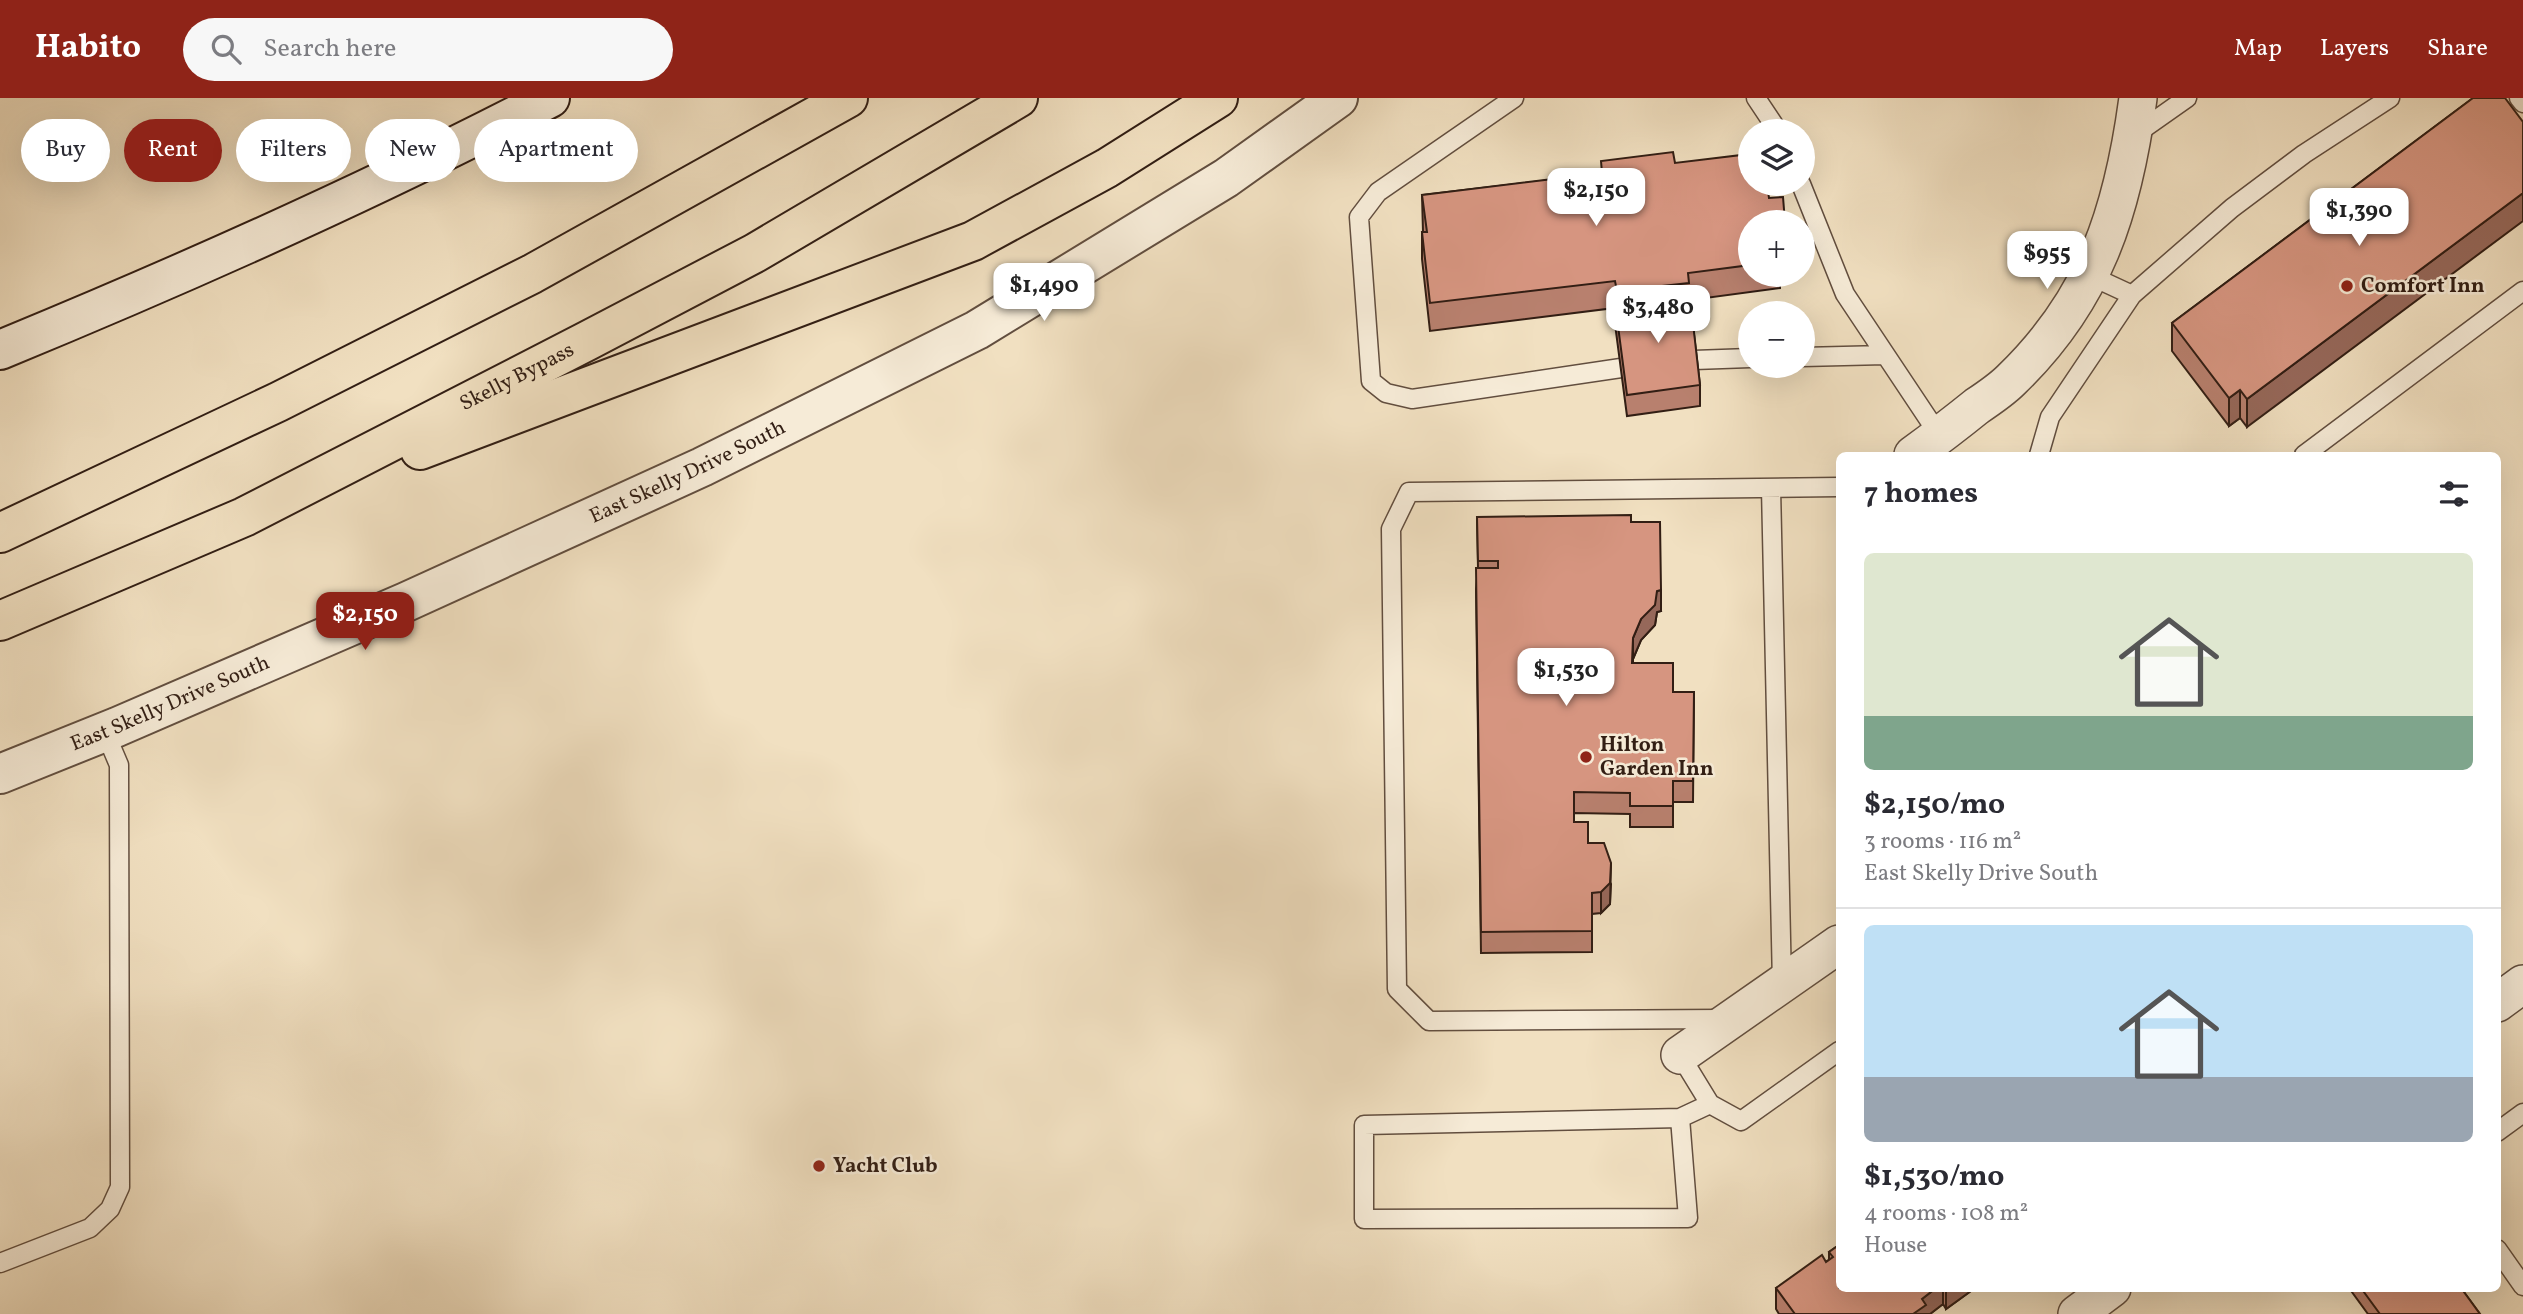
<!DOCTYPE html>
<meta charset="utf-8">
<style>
body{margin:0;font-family:Vollkorn,serif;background:#f7f7f7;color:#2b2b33;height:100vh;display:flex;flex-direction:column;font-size:26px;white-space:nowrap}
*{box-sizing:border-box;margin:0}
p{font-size:23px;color:#7c7c81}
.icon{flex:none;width:38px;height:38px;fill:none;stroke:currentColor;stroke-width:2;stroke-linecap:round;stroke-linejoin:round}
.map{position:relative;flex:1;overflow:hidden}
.sheet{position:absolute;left:1836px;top:354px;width:665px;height:840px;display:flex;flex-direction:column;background:#fff;border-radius:10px;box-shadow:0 7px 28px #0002}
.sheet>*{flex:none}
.banner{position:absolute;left:21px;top:21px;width:665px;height:63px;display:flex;gap:14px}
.controls{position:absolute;left:1738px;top:21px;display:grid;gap:14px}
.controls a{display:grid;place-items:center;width:77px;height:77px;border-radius:50%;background:#fff;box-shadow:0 7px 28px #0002;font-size:35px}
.price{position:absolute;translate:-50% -60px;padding:0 16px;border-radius:14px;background:#fff;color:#222;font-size:23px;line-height:46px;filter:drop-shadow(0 2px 4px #0008)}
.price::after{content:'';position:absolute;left:50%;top:42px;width:21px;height:16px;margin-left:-10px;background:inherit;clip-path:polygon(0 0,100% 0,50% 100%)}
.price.active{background:#8f2418;color:#fff}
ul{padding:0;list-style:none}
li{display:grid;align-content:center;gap:14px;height:371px;padding:0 28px}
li+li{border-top:2px solid #e1e1e2}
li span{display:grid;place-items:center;height:217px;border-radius:10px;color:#555}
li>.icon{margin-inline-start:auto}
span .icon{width:126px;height:126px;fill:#fffc;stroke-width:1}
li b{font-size:30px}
h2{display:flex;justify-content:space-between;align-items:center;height:84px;padding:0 28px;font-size:30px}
.tag{padding:0 24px;border-radius:32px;background:#fff;box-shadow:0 7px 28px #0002;font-size:24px;line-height:63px}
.tag.active{background:#8f2418;color:#fff}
header{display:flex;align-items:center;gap:42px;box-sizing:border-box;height:98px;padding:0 35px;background:#8f2418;color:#fff}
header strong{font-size:33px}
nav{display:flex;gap:38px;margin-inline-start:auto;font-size:24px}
.search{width:490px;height:63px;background:#f7f7f7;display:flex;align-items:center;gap:18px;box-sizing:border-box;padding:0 24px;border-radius:38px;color:#7c7c81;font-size:26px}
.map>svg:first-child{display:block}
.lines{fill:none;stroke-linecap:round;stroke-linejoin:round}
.service-casing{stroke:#624e3f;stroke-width:21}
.minor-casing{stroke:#624e3f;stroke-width:40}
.tertiary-casing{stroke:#624e3f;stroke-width:42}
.secondary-casing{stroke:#321e14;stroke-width:42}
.motorway-casing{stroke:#321e14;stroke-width:42}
.service{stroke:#f6ebd7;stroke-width:18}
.minor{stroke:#f6ebd7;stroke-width:37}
.tertiary{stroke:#f6ebd7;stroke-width:38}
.secondary{stroke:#f6ebd7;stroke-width:38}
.motorway{stroke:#f1e0c1;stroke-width:38}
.wall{fill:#b8806e;stroke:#321e14;stroke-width:2}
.shaded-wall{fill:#96685a;stroke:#321e14;stroke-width:2}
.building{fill:#d69580;stroke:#321e14;stroke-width:2}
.poi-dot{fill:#8f2418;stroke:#f6ebd7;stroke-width:2.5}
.labels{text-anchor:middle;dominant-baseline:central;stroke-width:5;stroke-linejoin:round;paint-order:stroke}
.poi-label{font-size:21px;font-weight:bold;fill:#321e14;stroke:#f6ebd7;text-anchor:start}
.street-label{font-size:21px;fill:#321e14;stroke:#f6ebd7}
</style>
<header>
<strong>Habito</strong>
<div class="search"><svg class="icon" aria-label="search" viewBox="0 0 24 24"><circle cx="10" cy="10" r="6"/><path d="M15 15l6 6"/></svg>Search here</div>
<nav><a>Map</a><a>Layers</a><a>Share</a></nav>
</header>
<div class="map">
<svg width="2523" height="1216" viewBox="0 0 2523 1216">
<rect width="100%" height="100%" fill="#f1e0c1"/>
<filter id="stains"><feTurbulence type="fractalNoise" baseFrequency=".00286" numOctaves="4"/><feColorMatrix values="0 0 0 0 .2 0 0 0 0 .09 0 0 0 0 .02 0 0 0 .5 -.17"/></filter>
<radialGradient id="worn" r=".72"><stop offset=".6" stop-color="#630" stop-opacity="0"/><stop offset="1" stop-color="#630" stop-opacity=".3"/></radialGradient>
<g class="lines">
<g class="service-casing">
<path id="service" d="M1514,0L1378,94L1359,119L1371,283L1386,295L1412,301L1621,270
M1756,0L1778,33
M2519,0L2523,5
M2133,38L2187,0
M1801,86L1845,196L1939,337
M2091,178L2132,197
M1802,259L1885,257
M1694,262L1750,260
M2039,357L2050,319L2132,197L2232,110L2304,56L2390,0
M2304,357L2523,193
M1771,390L1782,886
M1722,921L1429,923L1397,891L1391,431L1409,394L1839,389
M1680,957L1710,1006L1741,1023L1839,953
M1680,1020L1364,1027V1121L1688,1120L1680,1020L1710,1006
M2497,1034L2523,1015
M2497,1151L2523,1188
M0,1165L90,1130L110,1111L120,1089L119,667L105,634"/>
</g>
<g class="minor-casing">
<path id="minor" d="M1913,357C1935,341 1956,325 1977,308C1989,300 2001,292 2011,282C2095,201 2123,113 2138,0
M2497,905L2523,886
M1680,957L1839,846
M2077,1216L2112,1190"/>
</g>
<g class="tertiary-casing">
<g id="tertiary">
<path id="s1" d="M0,676L117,629L406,504L702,369L977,232L1226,80L1338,0"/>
</g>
</g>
<g class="secondary-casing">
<path id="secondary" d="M0,252C187,175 371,93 550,0"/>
</g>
<g class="motorway-casing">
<g id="motorway">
<path d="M420,352L973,143L1107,70L1218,0"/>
<path d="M0,435L278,304L532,176L848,0"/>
<path id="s2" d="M0,523L244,419L587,243L755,155L1018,0"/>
</g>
</g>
<use href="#service" class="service"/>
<use href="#minor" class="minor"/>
<use href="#tertiary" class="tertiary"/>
<use href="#secondary" class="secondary"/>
<use href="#motorway" class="motorway"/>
</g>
<path class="wall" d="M2473,0L2247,329L2240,320L2229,328L2172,253V225Z
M1675,65L1750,124V177H1780V190L1690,202L1700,287V308L1627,318L1615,226V210L1430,233L1422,161V134H1423L1422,97L1601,76Z
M1477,419L1631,424L1661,513L1657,514L1655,527L1641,542L1633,561V565L1673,594H1694L1693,704H1673V729H1630V716L1574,715V724L1588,745L1611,786L1610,806L1601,815L1592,816V854L1481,855L1476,491L1478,470Z
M1839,1147V1190H1975L1946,1211L1943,1206L1930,1216H1779L1776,1211V1190L1829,1162V1154Z
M2349,1190H2461L2480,1216H2368Z"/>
<path class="shaded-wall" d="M2523,95V123L2247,329V301Z
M2240,292V320L2229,328V300Z
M1661,492V513L1657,514L1655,527L1641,542L1633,561V540L1641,521L1657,493Z
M1611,765L1610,806L1601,815V794Z
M1936,1190H1943V1206L1930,1216H1913L1922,1201Z
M1946,1190H1975L1946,1211Z"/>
<path class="building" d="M2473,0H2505L2523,24V95L2247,301L2240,292L2229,300L2172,225Z
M1673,54L1675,65L1750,56V86H1767L1769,100L1783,99L1785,124H1750V167L1688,175L1689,185L1617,193L1615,183L1430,205L1422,134H1427L1422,97L1602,75L1601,63Z
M1690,199L1700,287L1627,297L1615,205Z
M1631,417V424H1660L1661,492L1657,493L1655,507L1641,521L1633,540L1632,565H1673V594H1694L1693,683H1673V708H1630V695L1574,694V724H1588V745H1604L1611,765L1610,785L1601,794L1592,795V833L1481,834L1476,470H1498V463H1478L1477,419Z
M1839,1147V1190H1936L1922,1201L1926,1207L1913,1216H1795L1776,1190L1822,1157L1826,1164L1833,1159L1829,1154Z
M2361,1190H2461L2480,1216H2380Z"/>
<g class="poi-dot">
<circle cx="2347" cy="188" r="7"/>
<circle cx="1586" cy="659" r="7"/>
<circle cx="819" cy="1068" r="7"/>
</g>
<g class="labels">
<g class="poi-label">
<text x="2361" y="188">Comfort Inn</text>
<text x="1600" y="647">Hilton<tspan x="1600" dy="24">Garden Inn</tspan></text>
<text x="833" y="1068">Yacht Club</text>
</g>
<g class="street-label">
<text stroke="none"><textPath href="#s2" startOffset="572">Skelly Bypass</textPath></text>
<text stroke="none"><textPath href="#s1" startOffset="751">East Skelly Drive South</textPath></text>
<text stroke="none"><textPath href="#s1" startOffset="184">East Skelly Drive South</textPath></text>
</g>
</g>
<rect width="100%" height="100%" filter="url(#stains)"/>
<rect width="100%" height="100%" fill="url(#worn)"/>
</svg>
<div class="controls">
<a><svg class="icon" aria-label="layers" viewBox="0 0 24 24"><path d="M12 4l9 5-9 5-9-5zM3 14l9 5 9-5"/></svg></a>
<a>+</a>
<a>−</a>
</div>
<b class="price" style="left:1596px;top:130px">$2,150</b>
<b class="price" style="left:2359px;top:150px">$1,390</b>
<b class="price" style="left:2047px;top:193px">$955</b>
<b class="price" style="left:1044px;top:225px">$1,490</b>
<b class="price" style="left:1658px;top:247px">$3,480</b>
<b class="price active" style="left:365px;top:554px">$2,150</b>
<b class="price" style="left:1566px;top:610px">$1,530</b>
<div class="banner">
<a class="tag">Buy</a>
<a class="tag active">Rent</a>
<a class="tag">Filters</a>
<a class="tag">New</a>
<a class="tag">Apartment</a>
</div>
<section class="sheet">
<h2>7 homes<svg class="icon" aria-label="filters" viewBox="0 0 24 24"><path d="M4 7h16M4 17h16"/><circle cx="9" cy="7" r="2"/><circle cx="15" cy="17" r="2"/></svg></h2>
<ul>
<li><span style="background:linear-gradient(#dfe7d0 75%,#7fa58c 0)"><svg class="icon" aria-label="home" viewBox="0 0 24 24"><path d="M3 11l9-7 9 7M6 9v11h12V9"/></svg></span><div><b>$2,150/mo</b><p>3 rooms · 116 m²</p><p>East Skelly Drive South</p></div></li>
<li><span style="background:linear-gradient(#bfe0f5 70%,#9aa5b1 0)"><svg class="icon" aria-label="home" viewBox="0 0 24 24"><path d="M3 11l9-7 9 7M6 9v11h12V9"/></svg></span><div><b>$1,530/mo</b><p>4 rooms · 108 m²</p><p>House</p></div></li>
</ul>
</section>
</div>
